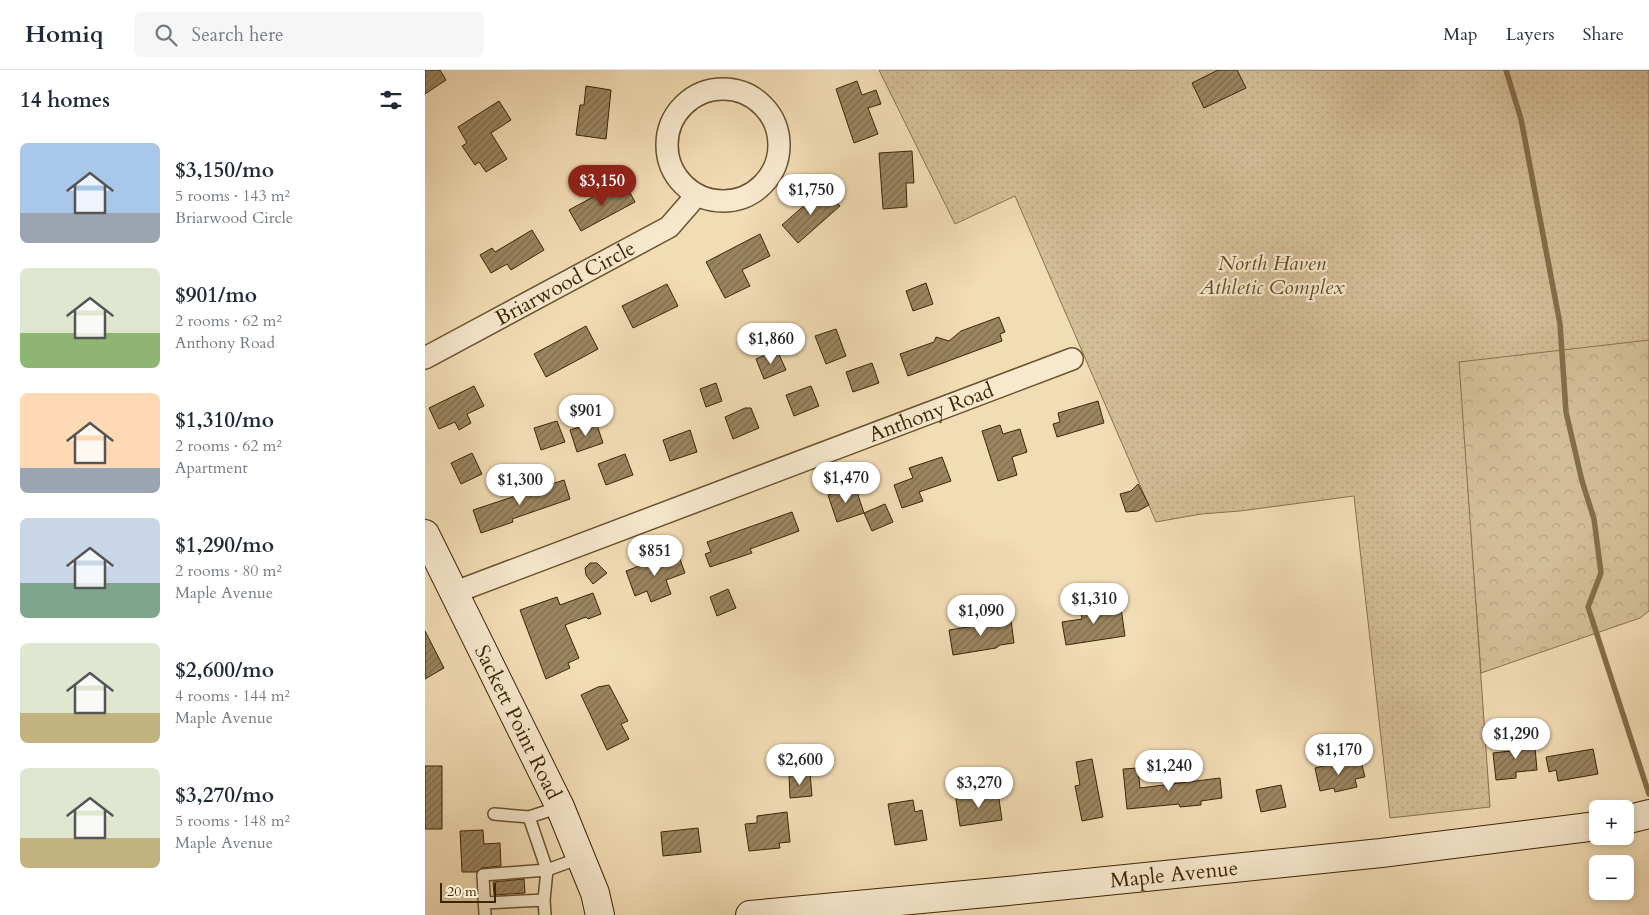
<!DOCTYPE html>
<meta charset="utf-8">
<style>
body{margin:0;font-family:Cardo,serif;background:#f6f6f7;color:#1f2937;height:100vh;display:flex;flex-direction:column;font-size:19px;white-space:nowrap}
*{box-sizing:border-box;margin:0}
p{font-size:16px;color:#747a83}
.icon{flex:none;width:28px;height:28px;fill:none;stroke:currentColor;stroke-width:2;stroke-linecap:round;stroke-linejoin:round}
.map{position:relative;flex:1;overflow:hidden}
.panel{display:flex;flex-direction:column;background:#fff;width:425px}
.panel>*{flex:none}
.tools{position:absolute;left:1164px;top:730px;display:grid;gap:10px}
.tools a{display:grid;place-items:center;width:45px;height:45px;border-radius:8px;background:#fff;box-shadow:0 2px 8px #0003;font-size:25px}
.scale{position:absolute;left:15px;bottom:12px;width:56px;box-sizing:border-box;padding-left:5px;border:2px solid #3d2604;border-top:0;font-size:14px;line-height:18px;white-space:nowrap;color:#3d2604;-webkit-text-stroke:4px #f7e8ce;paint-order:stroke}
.price{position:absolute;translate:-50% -42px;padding:0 11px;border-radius:18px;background:#fff;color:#222;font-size:16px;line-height:32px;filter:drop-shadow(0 1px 2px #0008)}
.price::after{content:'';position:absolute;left:50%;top:30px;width:15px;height:11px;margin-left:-8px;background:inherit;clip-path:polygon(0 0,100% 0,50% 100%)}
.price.on{background:#8f2418;color:#fff}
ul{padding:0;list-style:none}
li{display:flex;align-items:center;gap:15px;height:125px;padding:0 20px}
li span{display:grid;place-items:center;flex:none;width:140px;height:100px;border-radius:8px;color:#555}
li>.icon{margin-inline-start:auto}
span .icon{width:60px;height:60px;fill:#fffc;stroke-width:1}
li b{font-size:21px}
h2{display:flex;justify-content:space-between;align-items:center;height:60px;padding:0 20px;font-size:21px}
header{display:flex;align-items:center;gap:30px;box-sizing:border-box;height:70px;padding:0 25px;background:#fff;border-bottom:1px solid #e0e1e3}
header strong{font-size:24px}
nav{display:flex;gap:28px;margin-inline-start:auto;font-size:18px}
.search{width:350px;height:45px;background:#f6f6f7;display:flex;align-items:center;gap:12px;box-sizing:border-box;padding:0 18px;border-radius:8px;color:#747a83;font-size:19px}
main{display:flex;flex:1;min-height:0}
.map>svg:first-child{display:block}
.forest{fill:url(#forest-crowns);stroke:#88724d}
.park{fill:url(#park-dots);stroke:#88724d}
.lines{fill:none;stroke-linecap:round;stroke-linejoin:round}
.stream{stroke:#846e4a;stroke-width:5.5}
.building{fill:url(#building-hatch);stroke:#3d2604}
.lane-casing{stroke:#6a5430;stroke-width:14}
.street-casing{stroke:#6a5430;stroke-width:24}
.secondary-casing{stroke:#3d2604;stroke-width:30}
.lane{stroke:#f7e8ce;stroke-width:11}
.street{stroke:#f7e8ce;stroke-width:21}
.secondary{stroke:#f7e8ce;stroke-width:28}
.labels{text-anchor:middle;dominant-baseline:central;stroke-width:4.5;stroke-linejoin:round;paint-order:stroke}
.park-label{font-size:21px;font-style:italic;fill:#624c28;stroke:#f7e8ce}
.street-label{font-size:21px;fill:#3d2604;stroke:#f7e8ce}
</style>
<header>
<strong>Homiq</strong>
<div class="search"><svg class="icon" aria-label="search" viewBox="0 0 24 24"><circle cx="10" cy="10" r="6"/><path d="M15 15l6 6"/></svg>Search here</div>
<nav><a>Map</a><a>Layers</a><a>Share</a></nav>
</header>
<main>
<section class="panel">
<h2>14 homes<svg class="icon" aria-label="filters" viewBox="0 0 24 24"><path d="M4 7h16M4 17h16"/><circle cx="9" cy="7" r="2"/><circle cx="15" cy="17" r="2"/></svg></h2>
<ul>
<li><span style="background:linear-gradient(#a9c7e8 70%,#9aa5b1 0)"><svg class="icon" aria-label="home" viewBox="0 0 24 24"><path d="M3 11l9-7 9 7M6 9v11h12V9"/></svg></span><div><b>$3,150/mo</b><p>5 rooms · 143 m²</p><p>Briarwood Circle</p></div></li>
<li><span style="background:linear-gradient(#dfe7d0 65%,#8fb573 0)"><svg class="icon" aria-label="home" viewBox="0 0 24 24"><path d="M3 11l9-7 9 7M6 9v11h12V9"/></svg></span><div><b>$901/mo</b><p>2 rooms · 62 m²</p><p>Anthony Road</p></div></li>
<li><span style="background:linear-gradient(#ffd9b3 75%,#9aa5b1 0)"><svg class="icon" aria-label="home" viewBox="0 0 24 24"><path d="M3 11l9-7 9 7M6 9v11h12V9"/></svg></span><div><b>$1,310/mo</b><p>2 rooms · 62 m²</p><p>Apartment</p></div></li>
<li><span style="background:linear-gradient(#c9d6e8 65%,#7fa58c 0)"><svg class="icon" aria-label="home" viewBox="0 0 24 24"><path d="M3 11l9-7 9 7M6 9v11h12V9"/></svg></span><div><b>$1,290/mo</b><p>2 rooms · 80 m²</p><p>Maple Avenue</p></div></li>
<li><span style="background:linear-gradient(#dfe7d0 70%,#c2b280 0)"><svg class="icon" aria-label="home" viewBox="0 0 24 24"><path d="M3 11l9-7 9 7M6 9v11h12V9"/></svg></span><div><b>$2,600/mo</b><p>4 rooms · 144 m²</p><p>Maple Avenue</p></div></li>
<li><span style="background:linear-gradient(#dfe7d0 70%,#c2b280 0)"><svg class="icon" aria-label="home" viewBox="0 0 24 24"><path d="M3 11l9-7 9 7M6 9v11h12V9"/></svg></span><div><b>$3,270/mo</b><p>5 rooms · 148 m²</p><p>Maple Avenue</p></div></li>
</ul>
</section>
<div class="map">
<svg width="1224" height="845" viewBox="0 0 1224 845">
<defs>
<pattern id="forest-crowns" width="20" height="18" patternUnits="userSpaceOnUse" patternTransform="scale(1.25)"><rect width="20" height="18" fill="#d3bd96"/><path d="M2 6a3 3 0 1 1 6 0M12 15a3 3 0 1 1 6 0" fill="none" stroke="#b6a280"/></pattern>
<pattern id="park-dots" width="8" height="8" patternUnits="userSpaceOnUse" patternTransform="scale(1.25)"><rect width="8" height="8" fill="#d3bd96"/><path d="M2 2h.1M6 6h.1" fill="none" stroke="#b6a280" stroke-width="1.8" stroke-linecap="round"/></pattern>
<pattern id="building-hatch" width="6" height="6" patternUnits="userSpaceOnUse" patternTransform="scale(1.25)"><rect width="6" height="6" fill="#9b8560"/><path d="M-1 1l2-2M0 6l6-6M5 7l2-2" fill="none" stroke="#806d4d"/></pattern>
</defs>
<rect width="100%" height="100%" fill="#f2dcb4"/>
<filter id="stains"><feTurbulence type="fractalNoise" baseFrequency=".004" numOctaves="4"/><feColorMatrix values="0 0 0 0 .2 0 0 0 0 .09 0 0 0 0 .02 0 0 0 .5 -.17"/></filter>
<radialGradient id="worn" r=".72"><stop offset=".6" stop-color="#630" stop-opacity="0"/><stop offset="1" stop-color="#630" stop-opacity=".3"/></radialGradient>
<path class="forest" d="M1224,269V541L1215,548L1056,603L1033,291Z"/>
<path class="park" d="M454,0H1224V270L1034,292L1065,737L965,748L929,426L815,441L776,444L731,452L590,126L530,154Z"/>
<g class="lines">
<path class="stream" d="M1081,0L1096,49L1135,254L1141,342L1157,411L1169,449L1176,503L1163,537L1224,724"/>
</g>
<path class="building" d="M0,0H15L21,10L0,24Z
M793,0H812L821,18L779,38L767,13Z
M432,11L437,25L451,20L456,34L443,38L453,64L429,73L411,19Z
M161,16L186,20L181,69L151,65L155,35H159Z
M74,31L86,50L66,63L82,89L61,102L54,92L50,95L37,76L42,73L33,57Z
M487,81L489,113H481L482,137L458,139L454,83Z
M200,113L210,132L156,161L144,140L179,121L180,124Z
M399,118L415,136L373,173L357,155Z
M107,160L119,180L86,200L82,194L66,203L55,185L67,178L70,182Z
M335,164L345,186L317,200L325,216L300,228L281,192Z
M501,213L508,234L488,241L481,221Z
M242,214L253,236L208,258L197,236Z
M574,247L580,262L575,264L577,271L483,306L475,284L509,272L511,267L524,271L536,261Z
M161,256L173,279L121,307L109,284Z
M411,259L421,286L401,294L390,266Z
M352,280L361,300L339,309L331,289Z
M447,293L454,313L428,322L421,302Z
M291,313L297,331L281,337L275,319Z
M49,316L59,336L42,344L46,353L34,360L30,352L14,359L4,338Z
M386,316L394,336L369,346L361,325Z
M673,331L679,353L632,367L628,354L635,352L633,343Z
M320,338H326L334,358L308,369L300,347Z
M132,351L140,372L116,380L109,358Z
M171,352L178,373L152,382L145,360Z
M575,355L578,364L595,359L602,382L587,387L592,405L573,411L557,361Z
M265,360L272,382L245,391L238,370Z
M47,383L57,404L36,414L26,393Z
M200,384L208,405L181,415L173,394Z
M517,387L526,411L494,422L498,431L477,438L469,415L488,408L484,398Z
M139,410L145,429L87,449L88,452L56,463L48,440Z
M713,414L724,435L713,441L701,442L695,424L706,421Z
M430,416L439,443L412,452L403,425Z
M460,434L468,452L447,461L439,443Z
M367,442L374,461L325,479L327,483L285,497L280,484L286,482L282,472Z
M253,484L260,503L241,510L246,524L226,532L222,521L210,526L201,501L238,487L239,489Z
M165,493H172L182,503L168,514L161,505L160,498Z
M303,519L311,538L292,546L285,527Z
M168,523L176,544L163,549L161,547L140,555L154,588L143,593L145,598L121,609L95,540L132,527L135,535Z
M676,533L677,541L696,538L700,566L641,575L637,552L657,549L655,536Z
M586,550L589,573L575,575L571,578L528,585L524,560Z
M0,561L19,598L0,609Z
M184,615L203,651L196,654L204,669L182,680L156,625L173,617Z
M1109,666L1112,700L1091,702V708L1071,710L1068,683L1094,680L1093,668Z
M1168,679L1173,704L1133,711L1131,700L1124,702L1121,687Z
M667,689L678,747L657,751L650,716L655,715L651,692Z
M922,690L923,693L936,691L940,707L930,709L932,717L910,722L909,718L895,721L890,698Z
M0,696H17V759H0Z
M713,698L715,718L795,708L797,728L776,731V735L755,737L754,734L702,739L698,699Z
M385,703L387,726L365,728L364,705Z
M856,715L861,737L836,742L831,720Z
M573,722L577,750L535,756L531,729Z
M488,730L490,742L497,740L502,770L470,775L463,734Z
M362,742L365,772L354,773L355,778L324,781L320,754L332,753V746Z
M273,758L276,782L238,786L236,762Z
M58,760L59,774L75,773L76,796L57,798L51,802H37L35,761Z
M99,809L100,823L69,825L68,812Z"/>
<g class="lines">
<g class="lane-casing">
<path id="lane" d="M135,737L104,747L122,800L155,788
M69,744L104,747
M60,833L119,830
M60,845L58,805L122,800L119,830L120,845"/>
</g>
<g class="street-casing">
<g id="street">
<circle cx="298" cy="75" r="56"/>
<path id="s1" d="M0,288L244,157L271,126"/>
<path id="s2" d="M28,523L647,289"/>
</g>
</g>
<g class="secondary-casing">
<g id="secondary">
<path id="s3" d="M0,464L135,737L170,823L175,845"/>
<path d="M1200,750L1224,744"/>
<path id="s4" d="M325,845L583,821L956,783L1172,756"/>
</g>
</g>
<use href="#lane" class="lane"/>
<use href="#street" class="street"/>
<use href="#secondary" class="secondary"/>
</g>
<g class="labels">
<g class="park-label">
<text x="847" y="193">North Haven<tspan x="847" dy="24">Athletic Complex</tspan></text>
</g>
<g class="street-label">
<text stroke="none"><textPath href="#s1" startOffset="159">Briarwood Circle</textPath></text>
<text stroke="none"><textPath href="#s2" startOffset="511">Anthony Road</textPath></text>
<text stroke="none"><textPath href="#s3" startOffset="210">Sackett Point Road</textPath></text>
<text stroke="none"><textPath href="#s4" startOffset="426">Maple Avenue</textPath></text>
</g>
</g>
<rect width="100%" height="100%" filter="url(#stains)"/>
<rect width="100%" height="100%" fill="url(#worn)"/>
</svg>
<div class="tools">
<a>+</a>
<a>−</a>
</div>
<div class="scale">20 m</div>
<b class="price on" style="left:177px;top:137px">$3,150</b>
<b class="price" style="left:386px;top:146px">$1,750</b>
<b class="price" style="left:346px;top:295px">$1,860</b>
<b class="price" style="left:161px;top:367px">$901</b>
<b class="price" style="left:421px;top:434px">$1,470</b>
<b class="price" style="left:95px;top:436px">$1,300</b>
<b class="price" style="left:230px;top:507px">$851</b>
<b class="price" style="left:669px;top:555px">$1,310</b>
<b class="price" style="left:556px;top:567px">$1,090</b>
<b class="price" style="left:1091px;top:690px">$1,290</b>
<b class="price" style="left:914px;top:706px">$1,170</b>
<b class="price" style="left:375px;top:716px">$2,600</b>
<b class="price" style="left:744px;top:722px">$1,240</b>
<b class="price" style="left:554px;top:739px">$3,270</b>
</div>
</main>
